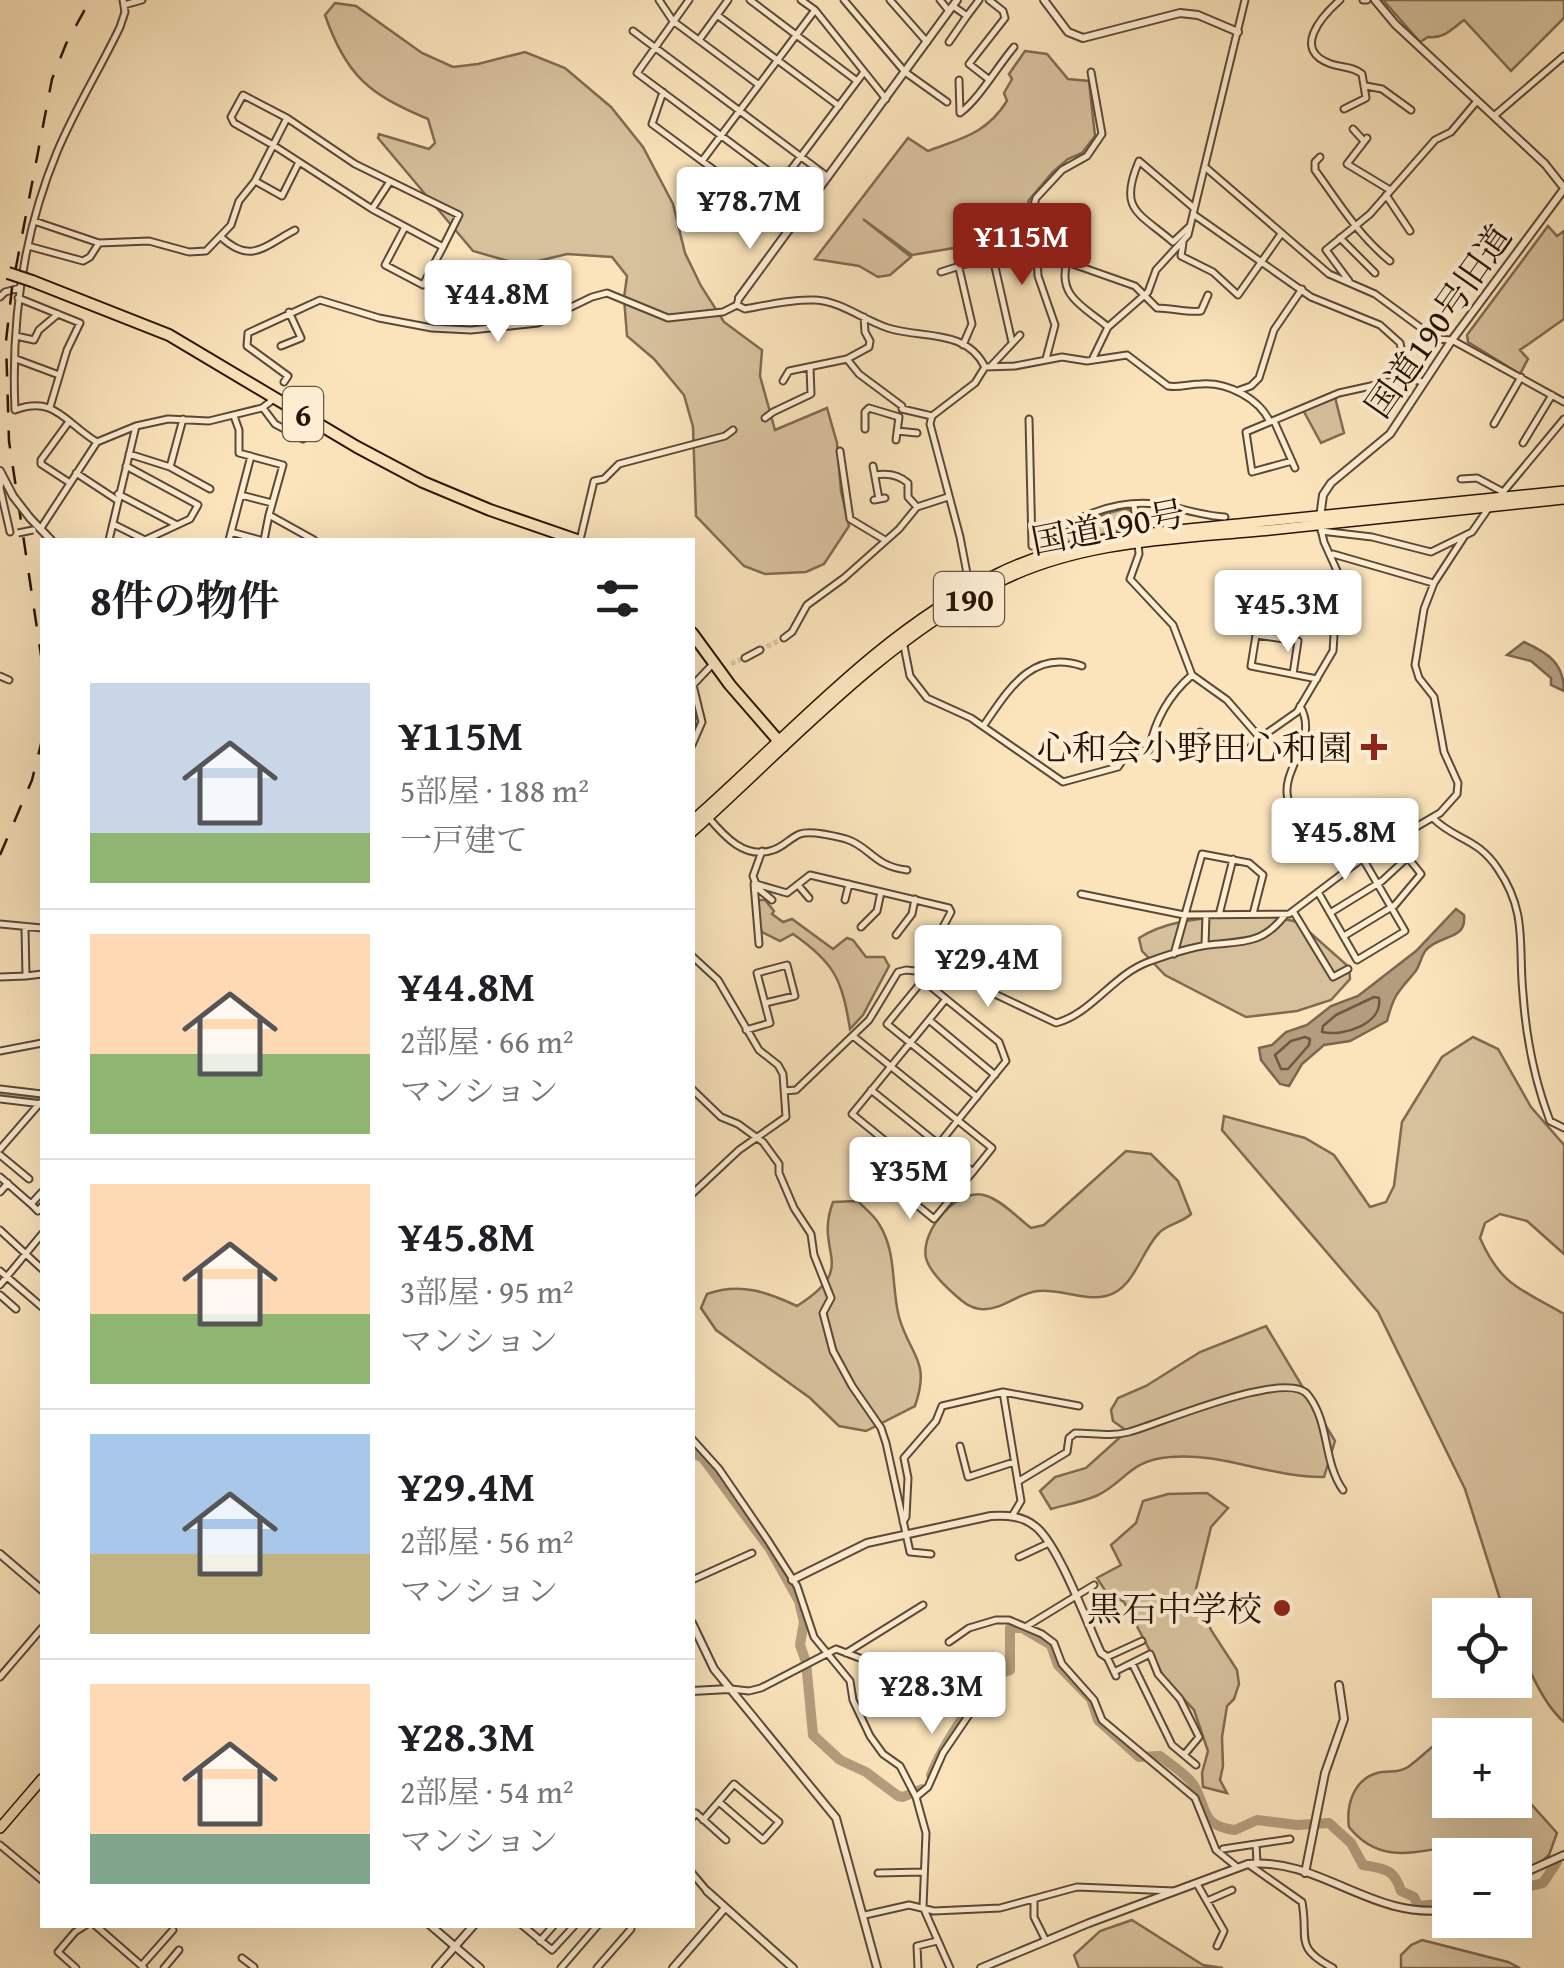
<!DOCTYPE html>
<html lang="ja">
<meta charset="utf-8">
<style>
body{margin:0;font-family:"Gentium Book Plus","Noto Serif JP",serif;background:#f2f2f2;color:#202124;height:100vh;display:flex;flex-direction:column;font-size:38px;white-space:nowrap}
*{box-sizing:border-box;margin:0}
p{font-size:32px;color:#757577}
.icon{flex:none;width:55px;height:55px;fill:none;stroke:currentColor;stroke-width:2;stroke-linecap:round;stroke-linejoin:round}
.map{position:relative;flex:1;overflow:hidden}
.panel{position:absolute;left:40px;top:538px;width:655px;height:1390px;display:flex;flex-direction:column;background:#fff;border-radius:0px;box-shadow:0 10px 40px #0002}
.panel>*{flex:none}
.tools{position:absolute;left:1432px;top:1598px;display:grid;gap:20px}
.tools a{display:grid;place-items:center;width:100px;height:100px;border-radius:0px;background:#fff;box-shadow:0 10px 40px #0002;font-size:50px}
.price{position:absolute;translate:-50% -85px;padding:0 22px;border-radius:10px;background:#fff;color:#222;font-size:32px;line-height:65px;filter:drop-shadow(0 2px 5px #0008)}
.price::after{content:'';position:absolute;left:50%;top:60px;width:30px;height:22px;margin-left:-15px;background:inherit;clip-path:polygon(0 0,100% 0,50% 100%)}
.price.on{background:#8f2418;color:#fff}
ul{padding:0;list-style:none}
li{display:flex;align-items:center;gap:30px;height:250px;padding:0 50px}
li+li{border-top:2px solid #e0e0e0}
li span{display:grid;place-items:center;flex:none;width:280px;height:200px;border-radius:0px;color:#555}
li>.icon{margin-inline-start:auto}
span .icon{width:120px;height:120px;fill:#fffc;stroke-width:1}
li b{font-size:42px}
h2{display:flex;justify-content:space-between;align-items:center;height:120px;padding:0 50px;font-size:42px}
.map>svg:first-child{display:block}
.green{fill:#d7c19d;stroke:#806a52;stroke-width:2.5}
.water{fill:#b39d7e;stroke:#7b664e;stroke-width:2.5}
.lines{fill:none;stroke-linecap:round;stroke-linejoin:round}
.shore{stroke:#6e5842;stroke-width:2.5}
.river{stroke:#b39d7e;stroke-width:10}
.minor-tunnel{stroke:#dbc5a1;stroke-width:5;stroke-dasharray:5 2.5;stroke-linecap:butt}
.minor-casing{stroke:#5d4834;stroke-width:9}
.tertiary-casing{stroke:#5d4834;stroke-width:10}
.trunk-casing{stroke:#281406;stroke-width:12}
.motorway-casing{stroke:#281406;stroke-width:14}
.minor{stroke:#fcedd3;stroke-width:5}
.tertiary{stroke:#fcedd3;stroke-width:6}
.trunk{stroke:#fbe4bc;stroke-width:9}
.motorway{stroke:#fbe4bc;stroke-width:10}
.rail{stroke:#281406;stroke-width:2.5;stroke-dasharray:18 18;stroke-linecap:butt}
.minor-bridge-casing{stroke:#5d4834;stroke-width:9;stroke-linecap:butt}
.tertiary-bridge-casing{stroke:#5d4834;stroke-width:10;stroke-linecap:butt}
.motorway-bridge-casing{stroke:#281406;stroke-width:14;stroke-linecap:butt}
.minor-bridge{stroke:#fcedd3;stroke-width:5}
.tertiary-bridge{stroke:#fcedd3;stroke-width:6}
.motorway-bridge{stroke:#fbe4bc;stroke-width:10}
.poi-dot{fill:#8f2418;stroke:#fcedd3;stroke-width:4}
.labels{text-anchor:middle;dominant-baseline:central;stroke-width:8;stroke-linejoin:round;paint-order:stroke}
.shield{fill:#fcedd3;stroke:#685544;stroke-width:2.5}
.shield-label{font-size:32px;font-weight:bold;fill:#281406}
.street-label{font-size:35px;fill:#281406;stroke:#fcedd3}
.poi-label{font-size:35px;fill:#281406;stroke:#fcedd3;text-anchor:end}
</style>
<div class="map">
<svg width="1564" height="1968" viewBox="0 0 1564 1968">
<rect width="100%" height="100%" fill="#fbe4bc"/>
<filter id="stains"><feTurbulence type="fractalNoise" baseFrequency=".002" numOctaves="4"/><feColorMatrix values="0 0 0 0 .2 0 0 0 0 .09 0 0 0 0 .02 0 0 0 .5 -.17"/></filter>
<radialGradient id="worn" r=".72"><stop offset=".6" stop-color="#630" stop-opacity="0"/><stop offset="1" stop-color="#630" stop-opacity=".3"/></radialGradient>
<path class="green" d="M1383,0H1564V18L1511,71L1464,20C1452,29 1444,39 1428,37L1420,42Z
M335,3L356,6L422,53L453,67L478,64L525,52L565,68L611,107L643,147L673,204L685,253L701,286L724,322L762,350L760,376L775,430L827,408L837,443L841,491L849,526L824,564L806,572L765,574L744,566L696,516L693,427L684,395L654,359L627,336L624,298L627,276L612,257L567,254L522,265L473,251L378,138L379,134L429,149L435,143L428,119C370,95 346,76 325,15Z
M1025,51L1047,54L1068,79L1089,81L1095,136L1082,153L1068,159L1053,172L1029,200L1023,222L954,248L912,255L863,219L911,257L890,275L878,277L859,266L815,259L908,138L928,151C962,138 986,134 1007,101L1004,93L1012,79L1009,74Z
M1548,226L1557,236L1564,231V319L1520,350L1528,359L1520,374L1468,342L1467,335Z
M1335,397L1344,433L1321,443L1303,410Z
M1126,508L1131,512V522L1121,530L1041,548L1039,545L1081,521Z
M759,900H765L774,911L772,914L783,922L792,919L833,949L847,938L853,940L866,957H884L889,966L863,1015L850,1029C842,980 835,963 793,934L780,941L762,932L757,919Z
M1255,913L1298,922L1349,967L1350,979L1331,1000L1297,1011L1246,1017L1165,975L1142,951L1139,938C1173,916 1216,919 1255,913Z
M1473,1037L1498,1049L1531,1107L1564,1145V1254L1527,1221L1500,1214L1485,1223L1480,1238C1501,1286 1521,1289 1564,1314V1722C1541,1702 1515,1646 1515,1615H1505L1465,1489L1378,1312L1222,1130L1224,1116L1305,1138L1334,1155L1370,1207L1386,1202L1394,1186L1402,1122L1442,1057Z
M1126,1151L1151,1154L1178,1181L1191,1214C1182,1223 1167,1224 1159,1233C1141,1251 1134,1290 1106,1296C1084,1301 1061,1289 1038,1291C1017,1293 1002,1311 980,1309C969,1308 962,1301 954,1294C945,1286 929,1270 926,1258C920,1230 959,1185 987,1196C1002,1201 1018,1218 1031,1228L1044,1225Z
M858,1201C864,1208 874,1215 879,1224C897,1252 891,1286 899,1317C910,1356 931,1360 915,1406L866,1431L839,1426L810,1398L716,1330L701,1308L707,1294C740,1282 767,1292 797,1306C861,1266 813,1254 833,1202Z
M1266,1326L1335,1441L1324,1477C1272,1478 1222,1452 1170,1457C1129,1460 1125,1483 1096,1496C1082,1502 1065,1505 1051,1509L1040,1491L1055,1477L1086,1468L1127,1431L1113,1421L1111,1410L1118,1398L1146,1386L1200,1352Z
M1207,1493L1228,1508L1211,1527L1195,1593L1211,1630L1237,1670L1239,1684L1234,1699L1227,1706L1222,1737L1223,1766L1220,1780L1227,1793L1203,1787L1202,1773L1208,1751L1194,1710L1165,1679L1124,1602L1106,1592L1097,1578L1121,1565L1111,1545L1136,1523L1143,1501L1168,1494Z
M1447,1736H1450V1800H1515V1786L1557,1833L1549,1855L1520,1881L1515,1883V1855H1484L1476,1844C1429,1845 1385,1872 1349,1827C1346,1806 1353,1780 1377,1773C1388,1770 1397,1774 1408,1767C1422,1757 1432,1745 1447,1736Z
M1132,1920L1203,1965L1223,1968H1079L1074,1955L1100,1931Z
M1422,1940L1508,1962L1520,1968H1401V1955L1411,1945Z"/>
<path class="water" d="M1524,642C1548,653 1564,663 1564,691L1551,685V678L1531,661L1507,655Z
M1456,909L1464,915C1467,941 1440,934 1426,950C1421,956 1420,966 1415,972C1398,992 1394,994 1387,1021L1350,1041L1324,1045L1302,1064L1289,1086L1280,1084L1261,1060L1259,1048L1272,1045L1286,1032L1307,1025L1331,1006L1358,996L1416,951Z"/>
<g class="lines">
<path class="shore" d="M1374,997L1379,998C1383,1024 1343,1037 1322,1032L1323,1026L1336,1015Z
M1305,1037L1310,1039L1309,1045L1288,1069H1281L1275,1055L1291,1041Z"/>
<path class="river" d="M0,1092L42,1098
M692,1452L703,1458L770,1549L799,1601L804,1622L800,1645L806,1662L813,1735L840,1760L866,1772L898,1796L903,1797L922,1789
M931,1775C945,1740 969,1710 988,1678L1010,1670V1628H1022L1051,1645L1058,1665L1091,1699L1098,1720L1139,1757L1160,1756C1170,1764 1186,1774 1193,1784C1208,1807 1199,1826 1235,1830L1257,1820L1297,1825L1329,1823L1351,1843L1363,1865C1384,1869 1394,1868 1401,1891L1414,1897L1418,1906L1450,1903
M1515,1890L1543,1883L1557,1862"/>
<path class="minor-tunnel" d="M760,650L784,638
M731,664L745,658"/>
<g class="minor-casing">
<path id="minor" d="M659,0L673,21L759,85
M689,0L637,73L782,181
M750,0L857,81
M801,0L815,10L886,99
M844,0L905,72L947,102
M890,0L927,42
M940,0L949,11
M1340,0C1322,16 1291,50 1331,64C1343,68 1352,66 1362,74L1366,98L1344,109
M1363,0H1367
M124,5L142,0
M953,6L967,16L979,0
M717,15L839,106
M633,31L828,177
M699,40L728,0
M949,42L967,16
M1091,72L1102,134L1087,156L1062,170L1036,198L1032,212L1035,220L1067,262L1135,286L1157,308C1172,308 1188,313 1201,311L1208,295
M987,78L969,64L1005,18L1003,11L989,0
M959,80L960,113C979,99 997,67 1014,47
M1366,86L1382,89L1411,110
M663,92L652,124L791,227
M243,95L287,118L355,164L459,215L443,247L372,209L273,145L234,123L231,117Z
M1494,116L1564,56
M1353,129L1363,140
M1367,138L1347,164L1390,190
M1320,157L1315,162V170C1339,203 1358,235 1390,261
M702,161L815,10
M1205,167L1329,274L1375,294L1436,339L1452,340L1564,402
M255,181L282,196L299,162
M1386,195L1410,231
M763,207L864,72
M372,209L389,183
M1193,214L1311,297L1380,325L1400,343L1407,378
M34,221L99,243L149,241L189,252L206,251L231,225L239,201L255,181L287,118
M1035,223L1038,276L1055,325L1046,359
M405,227L385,265L423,285L443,247
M1189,227L1173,242C1138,212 1118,210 1139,161L1194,208
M221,237C251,265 264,246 295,230
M1340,238L1375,273
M1183,243L1181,256L1213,272L1238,295L1281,234
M28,246L83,261L90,257L99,243
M993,258L1012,342
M1067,262C1057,297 1085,307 1108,327
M959,268L972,324L963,345
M941,272L1012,249
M1349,281L1326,250L1370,214L1435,140L1451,132L1477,101
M0,297L5,292L20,288
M18,298L80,323L67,350L50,407
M737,305L745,309C767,305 792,299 815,300C841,301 863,320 888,328C921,339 966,328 985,367
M16,336L34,340L39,330L58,314
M281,346L301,338L289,312
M16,359L59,375
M847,359L859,374L902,406V409L932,416
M1092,360L1108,327L1148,292L1156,270L1188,235L1245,0
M991,366L1020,335
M985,367L1015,366L1062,357L1087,361L1127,355L1168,386C1180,388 1189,384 1201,384C1227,382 1259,398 1270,422
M783,381L789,371L847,359L869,347L870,341L865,332L864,317
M284,382L288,376L247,346L248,333L320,300L379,318L432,328L471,330L538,323L592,297L607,293L668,318L723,312L737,305L739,298
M1237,391L1251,386L1259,378L1274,330L1302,289
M263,408L275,424L303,439
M234,416L239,430V453L283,465L269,515L314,540
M765,418L773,412L811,394L810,367
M1029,419L1032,546
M1274,421L1295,468
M68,423L41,460V464L70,483
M1494,424L1521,377
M865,429V412L869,408L899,417
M897,431L917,433
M896,440L899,417
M97,442C65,423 55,395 15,410C11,321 23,234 57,152C75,109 100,69 120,27L125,12L123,0
M1523,443L1552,395
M840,451L850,519L885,540
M129,454L170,467L210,489
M1292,461L1252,472L1246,432L1339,393L1407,378L1423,382
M873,466L879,499
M170,467L183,419
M76,473L117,500
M875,475C887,473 899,475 908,483V497L917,507
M2,476L0,488L10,532
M1461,479L1477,478L1503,492
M118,494L177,525
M241,495L272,503
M1499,497L1564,419
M874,500L885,498
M1134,504L1139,554L1130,579L1173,625L1192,675L1227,700L1260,738L1297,712L1333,651L1338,573L1324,542L1320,525
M115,525L145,540L190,519L198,505L126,466
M41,528L97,442L136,426L168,419L209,421L262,408L274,399
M1321,531L1372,537L1431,552L1472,532L1488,509
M231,532L260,540
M109,540L136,426
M229,540L251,456
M264,540L269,515
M580,540L594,481L604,479L619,464L725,436L733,430
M1032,546C1072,519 1114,497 1164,505C1184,509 1204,516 1225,517
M1333,554L1433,583
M970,589L960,537L930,424L932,416L975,383L985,367
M784,638L792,632L807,605L844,578L899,529L917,507L948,497
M904,646L910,676L927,698L971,718L1063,782L1118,767L1133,745L1144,753L1149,750C1155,719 1169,695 1192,675
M745,658L760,650
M1293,674L1298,641L1256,635L1251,666L1317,679
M0,676L9,680
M1300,706C1320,740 1280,769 1288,799C1293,817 1321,818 1334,829C1343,837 1351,850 1359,860
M692,712V733
M984,725C1009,689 1032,649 1082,666
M1200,732L1242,755L1260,738
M692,745L702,722L693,685L710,667
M708,817C724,836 745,860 773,850C783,847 790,838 800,834C811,830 834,836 846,839C871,847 873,866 907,870
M1433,818C1454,840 1477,837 1498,869C1528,913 1518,945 1523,994C1526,1036 1535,1082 1550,1121L1564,1128
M762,851L753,876L756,884L787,893L810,875L949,908L951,912L927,957L925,972
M754,884L759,944
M798,885L809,898
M755,886L772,900
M1318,892L1357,960L1405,931L1363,859
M1081,894L1184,915L1289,914L1363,858L1440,813L1457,794L1458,783L1444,752L1434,697L1419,678L1415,665L1424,609L1434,583L1464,537
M845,900L849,884
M1293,911L1333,977L1348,969
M1330,913L1382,881L1408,857
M1219,915L1233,859
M0,924L42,928
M861,927L877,911L881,892
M25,928L26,976L42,974
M896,935L912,914L915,899
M1344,936L1395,905L1421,874L1393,839
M1205,945L1206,915
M1174,954L1202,854L1249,863L1263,875L1253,914
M692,956L718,980L759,1050L778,1065L783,1074L786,1117L739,1150L692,1194
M0,977L26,976
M946,999L923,980L887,1024L977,1097
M929,1020L995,1075
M746,1030L770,1023L757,973L787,965L795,996L765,1003
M853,1036C900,1074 946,1111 992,1148C973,1172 953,1196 934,1219L912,1201L909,1182C941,1141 973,1101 1006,1061L999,1042L946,999C915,1037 883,1076 852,1114L953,1196
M0,1051L42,1043
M0,1089L42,1094
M692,1089L721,1117L738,1124L763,1142L779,1164V1173L794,1208L811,1234L814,1255L831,1298L823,1313L833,1351L852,1386L881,1428L886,1443L910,1552L931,1554
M871,1090L973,1172
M784,1091L796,1090L869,1020L898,972L906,970L955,975L1056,1023C1091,1014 1113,975 1148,962C1167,955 1188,948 1208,945C1242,941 1262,945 1285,915
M0,1099L42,1104
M0,1149L40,1103
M0,1155L29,1179
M0,1177L31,1204L42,1192
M0,1192L8,1183
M31,1204L38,1211L42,1206
M0,1230L42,1269
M0,1271L42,1307
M0,1285L42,1234
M0,1295L16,1309
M1003,1392L1021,1501L1012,1516
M692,1439L719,1469L767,1539L797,1586L814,1637L850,1681L853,1700L870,1736L883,1754L900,1766L916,1797L926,1833L923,1907L950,1968
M960,1446L968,1477L1014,1462
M1019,1481L1067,1452L1069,1438L1075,1433C1094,1433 1110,1437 1129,1432C1159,1424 1287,1368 1308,1395C1330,1423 1323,1462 1343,1490
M903,1522L906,1517L908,1478L904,1458L936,1421L942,1406L1003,1392L1079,1406
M1019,1557L1049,1543
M692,1580L752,1553
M1027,1626L1094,1585
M949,1642L969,1628L996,1620H1009L1042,1634L1054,1643L1062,1664L1094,1700L1102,1720L1195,1798L1216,1850L1237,1867
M846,1653L923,1605
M1132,1663L1150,1654L1158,1674L1180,1699L1199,1737L1184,1755
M1114,1672L1132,1663L1172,1745L1196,1765
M1116,1676L1107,1657L1142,1641
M0,1677L42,1628
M731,1689L749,1691L761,1688L836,1649L977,1703L943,1753L928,1787L916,1797
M692,1818L696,1813L726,1840
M703,1820L734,1784L779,1822L763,1840L719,1802
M1256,1844L1290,1839
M0,1845L42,1880
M1223,1849L1256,1844L1257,1863
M1248,1864L1302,1902C1309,1939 1293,1947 1333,1968
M692,1873L707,1891
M878,1873L923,1872
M1197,1884L1224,1931L1217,1946
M1034,1900V1917L1046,1941
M1207,1901L1232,1890
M865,1915L909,1905L934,1911L1000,1908L1077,1887L1174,1891
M95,1925L144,1968
M522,1925L552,1950L575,1925
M540,1941L554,1925
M242,1958L254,1967
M142,1965L173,1930
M76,1968L58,1952L75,1932L86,1925
M164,1968L179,1950
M561,1968L598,1925
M597,1968L631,1929V1925
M918,1968L917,1946L937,1941"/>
</g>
<g class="tertiary-casing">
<path id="tertiary" d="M1044,0L1068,32L1083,38L1180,13L1198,15L1238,32
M1375,0L1395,24L1545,164L1564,188
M739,298L957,0
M0,471L13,496
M30,518L51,540
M1320,518L1323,495L1331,483L1390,434L1452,340L1564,189
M0,1554L42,1590
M792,1580L867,1543L991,1516C1008,1515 1023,1516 1036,1527C1059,1546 1087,1623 1101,1653L1107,1657
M692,1623L714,1669L836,1818L877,1968
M692,1691L729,1689
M1305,1873L1325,1773L1344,1719L1339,1685
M1515,1877L1564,1855
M707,1891L793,1968
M430,1925L480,1968
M436,1968L474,1925
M673,1968L725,1908
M981,1968L1089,1923L1248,1864C1320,1857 1374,1922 1450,1909"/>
</g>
<g class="trunk-casing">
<path id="trunk" d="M692,821C790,735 878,632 997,574C1075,535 1163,532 1248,523C1353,512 1459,502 1564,491
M692,832C789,745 880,643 997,583C1080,540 1178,539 1270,530C1368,520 1466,509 1564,499
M0,1828L42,1779"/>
</g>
<g class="motorway-casing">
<path id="motorway" d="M32,281L169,335L357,447L423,482L490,510L577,540
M692,633L730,685L783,746"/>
</g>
<use href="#minor" class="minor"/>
<use href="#tertiary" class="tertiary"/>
<use href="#trunk" class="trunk"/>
<use href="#motorway" class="motorway"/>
<path class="rail" d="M42,662L9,441L6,341L12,288L52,79L66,44L90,0
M0,855L32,780L42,740"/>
<g class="minor-bridge-casing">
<path id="minor-bridge" d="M18,533L33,530"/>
</g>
<g class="tertiary-bridge-casing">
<path id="tertiary-bridge" d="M13,496L30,518"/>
</g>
<g class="motorway-bridge-casing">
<path id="motorway-bridge" d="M8,273L32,281"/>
</g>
<use href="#minor-bridge" class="minor-bridge"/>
<use href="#tertiary-bridge" class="tertiary-bridge"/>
<use href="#motorway-bridge" class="motorway-bridge"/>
</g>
<g class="poi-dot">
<path d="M1369 732h10v10h10v10h-10v10h-10v-10h-10v-10h10z"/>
<circle cx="1282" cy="1608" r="10"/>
</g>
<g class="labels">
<g class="shield">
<rect x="283" y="387" width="40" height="54" rx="8"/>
<rect x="934" y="572" width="70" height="54" rx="8"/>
</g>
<g class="shield-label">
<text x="303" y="414">6</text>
<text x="969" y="599">190</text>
</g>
<g class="street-label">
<text transform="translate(1438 321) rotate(-55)">国道190号旧道</text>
<text transform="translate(1108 527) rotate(-11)">国道190号</text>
</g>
<g class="poi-label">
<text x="1352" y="747">心和会小野田心和園</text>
<text x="1262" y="1608">黒石中学校</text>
</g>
</g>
<rect width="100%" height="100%" filter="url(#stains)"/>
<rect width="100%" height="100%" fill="url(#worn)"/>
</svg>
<div class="tools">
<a><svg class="icon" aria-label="locate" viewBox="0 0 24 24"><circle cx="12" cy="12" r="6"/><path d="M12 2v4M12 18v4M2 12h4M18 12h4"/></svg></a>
<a>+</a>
<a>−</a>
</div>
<b class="price" style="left:750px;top:252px">¥78.7M</b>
<b class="price on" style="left:1022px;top:288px">¥115M</b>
<b class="price" style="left:498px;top:345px">¥44.8M</b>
<b class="price" style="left:1288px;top:655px">¥45.3M</b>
<b class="price" style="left:1345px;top:883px">¥45.8M</b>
<b class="price" style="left:988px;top:1010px">¥29.4M</b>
<b class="price" style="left:910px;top:1222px">¥35M</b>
<b class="price" style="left:932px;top:1737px">¥28.3M</b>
<section class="panel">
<h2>8件の物件<svg class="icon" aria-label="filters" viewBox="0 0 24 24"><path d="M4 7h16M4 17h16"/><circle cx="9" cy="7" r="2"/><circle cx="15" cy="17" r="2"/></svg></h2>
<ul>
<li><span style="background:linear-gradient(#c9d6e8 75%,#8fb573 0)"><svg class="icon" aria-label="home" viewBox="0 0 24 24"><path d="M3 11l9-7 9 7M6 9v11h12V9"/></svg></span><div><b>¥115M</b><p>5部屋 · 188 m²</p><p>一戸建て</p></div></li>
<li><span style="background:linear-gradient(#ffd9b3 60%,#8fb573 0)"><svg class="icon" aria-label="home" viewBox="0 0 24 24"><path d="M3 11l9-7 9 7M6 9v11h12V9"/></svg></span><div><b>¥44.8M</b><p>2部屋 · 66 m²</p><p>マンション</p></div></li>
<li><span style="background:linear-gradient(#ffd9b3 65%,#8fb573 0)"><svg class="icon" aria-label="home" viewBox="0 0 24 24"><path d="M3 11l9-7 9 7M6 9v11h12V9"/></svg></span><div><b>¥45.8M</b><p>3部屋 · 95 m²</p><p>マンション</p></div></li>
<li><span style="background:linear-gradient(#a9c7e8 60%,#c2b280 0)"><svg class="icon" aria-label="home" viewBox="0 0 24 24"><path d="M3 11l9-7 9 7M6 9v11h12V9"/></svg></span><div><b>¥29.4M</b><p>2部屋 · 56 m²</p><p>マンション</p></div></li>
<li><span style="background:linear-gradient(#ffd9b3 75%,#7fa58c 0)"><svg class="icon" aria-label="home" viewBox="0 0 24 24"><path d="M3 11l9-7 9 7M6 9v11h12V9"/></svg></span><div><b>¥28.3M</b><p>2部屋 · 54 m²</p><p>マンション</p></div></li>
</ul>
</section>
</div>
